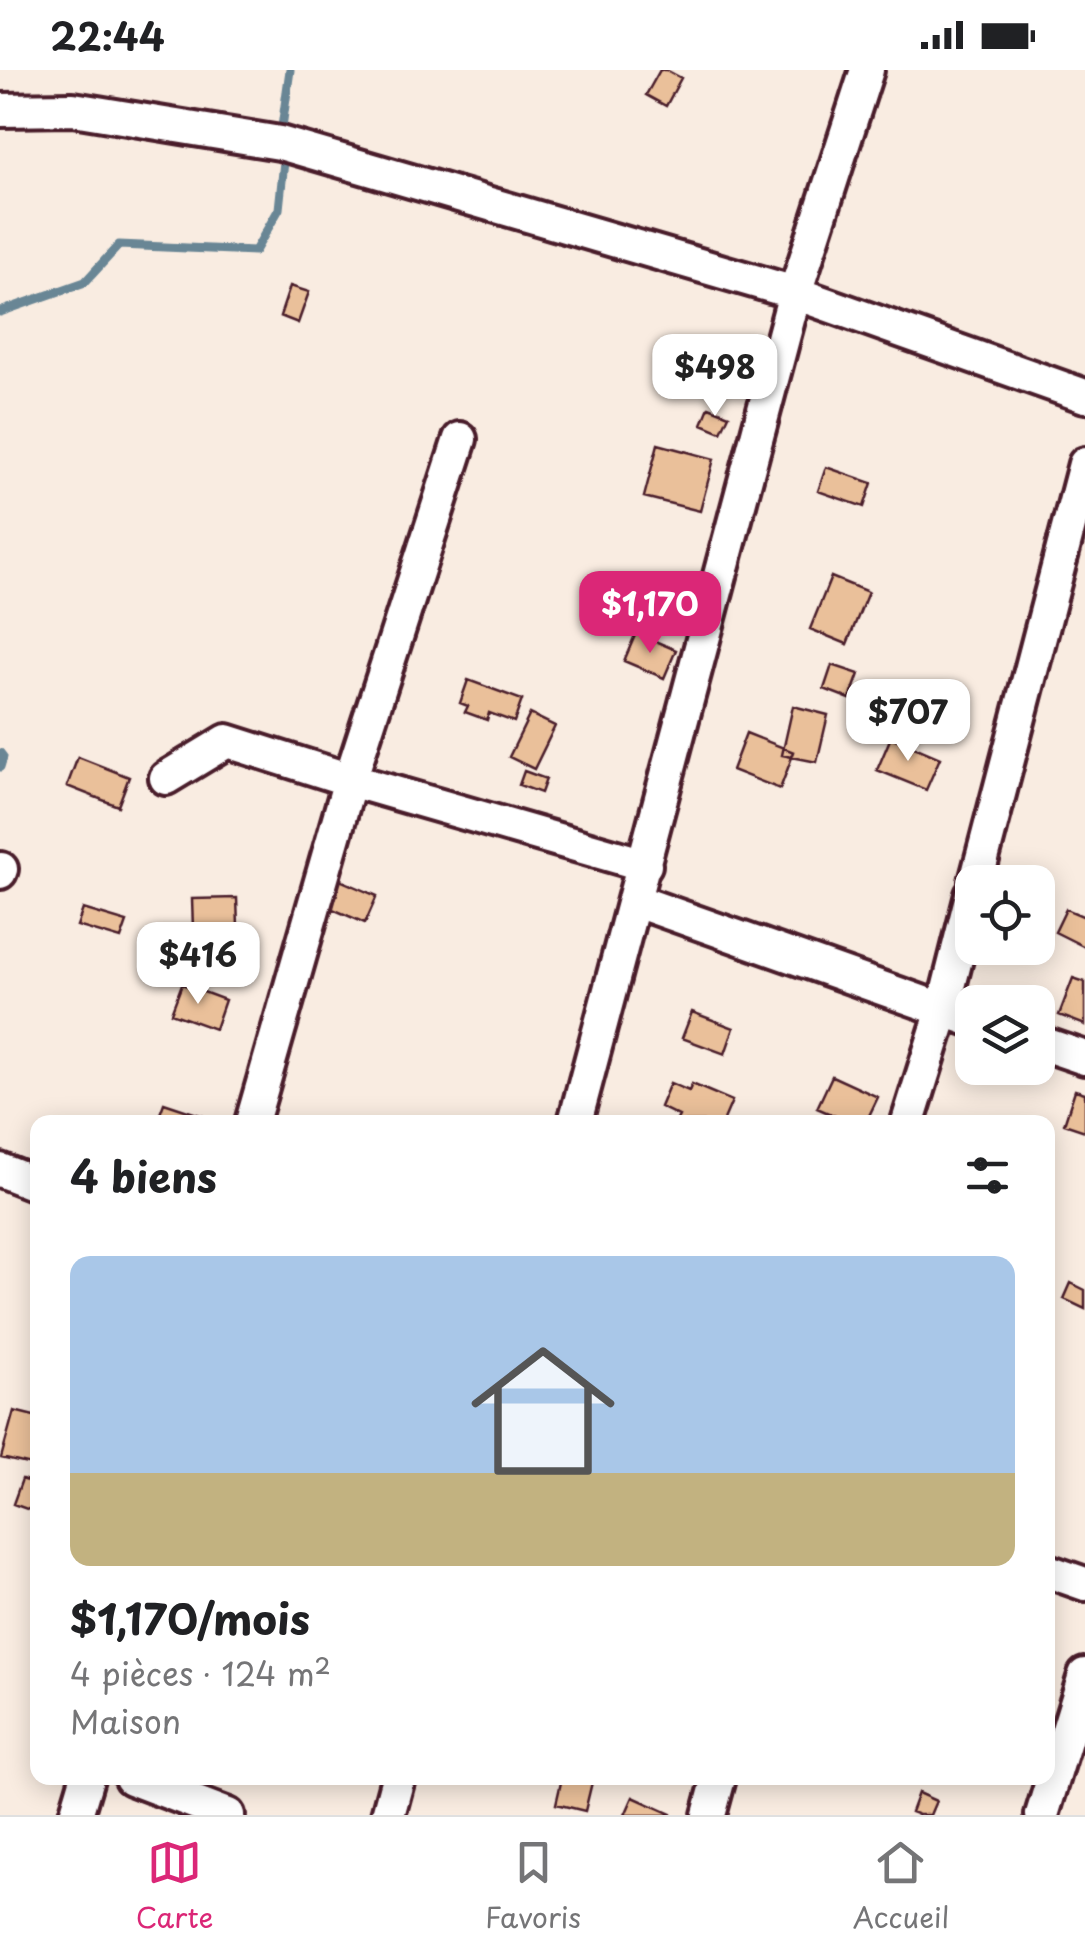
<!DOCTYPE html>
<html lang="fr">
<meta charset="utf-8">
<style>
body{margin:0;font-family:"Playpen Sans",sans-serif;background:#f2f2f2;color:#202124;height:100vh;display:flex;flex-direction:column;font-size:38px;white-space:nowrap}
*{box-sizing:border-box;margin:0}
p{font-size:32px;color:#757577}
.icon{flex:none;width:55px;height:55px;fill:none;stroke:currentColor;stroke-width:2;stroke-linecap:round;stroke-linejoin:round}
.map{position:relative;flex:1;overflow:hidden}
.details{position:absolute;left:30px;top:1045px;width:1025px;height:670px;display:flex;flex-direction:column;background:#fff;border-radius:20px;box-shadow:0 5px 25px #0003}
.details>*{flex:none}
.fabs{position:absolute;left:955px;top:795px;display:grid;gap:20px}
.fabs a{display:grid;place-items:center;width:100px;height:100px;border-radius:20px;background:#fff;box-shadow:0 5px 25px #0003;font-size:50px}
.price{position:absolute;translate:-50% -85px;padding:0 22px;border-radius:20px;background:#fff;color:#222;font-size:32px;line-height:65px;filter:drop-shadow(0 2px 5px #0008)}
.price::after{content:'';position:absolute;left:50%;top:60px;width:30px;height:22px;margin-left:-15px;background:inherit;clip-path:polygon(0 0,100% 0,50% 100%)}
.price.current{background:#db2777;color:#fff}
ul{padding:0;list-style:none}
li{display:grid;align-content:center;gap:20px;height:530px;padding:0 40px}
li+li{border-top:2px solid #e0e0e0}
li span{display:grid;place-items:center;height:310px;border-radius:20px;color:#555}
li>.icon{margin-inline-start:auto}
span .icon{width:180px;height:180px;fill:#fffc;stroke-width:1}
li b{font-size:42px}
h2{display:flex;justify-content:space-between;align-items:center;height:120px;padding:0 40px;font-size:42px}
.status{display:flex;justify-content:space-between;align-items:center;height:70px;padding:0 50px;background:#fff;direction:ltr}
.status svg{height:28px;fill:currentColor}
.tabs{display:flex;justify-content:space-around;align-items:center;height:140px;border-top:2px solid #e0e0e0;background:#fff;font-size:28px;color:#757577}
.tabs a{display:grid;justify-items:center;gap:5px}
.tabs .current{color:#db2777}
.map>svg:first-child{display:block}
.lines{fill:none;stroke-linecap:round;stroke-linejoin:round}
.stream{stroke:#698695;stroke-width:9}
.building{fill:#eac09a;stroke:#4a1f2b;stroke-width:2.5}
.minor-casing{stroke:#4a1f2b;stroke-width:40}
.minor{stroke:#fff;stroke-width:32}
</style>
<div class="status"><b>22:44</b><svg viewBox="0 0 49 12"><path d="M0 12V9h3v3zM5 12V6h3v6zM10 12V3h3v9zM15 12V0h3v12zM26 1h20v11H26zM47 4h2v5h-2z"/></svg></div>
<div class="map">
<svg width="1085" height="1745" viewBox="0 0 1085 1745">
<rect width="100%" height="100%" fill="#f9ece1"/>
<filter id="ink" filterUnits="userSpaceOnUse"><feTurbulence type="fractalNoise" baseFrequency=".01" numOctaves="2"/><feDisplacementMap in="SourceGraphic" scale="20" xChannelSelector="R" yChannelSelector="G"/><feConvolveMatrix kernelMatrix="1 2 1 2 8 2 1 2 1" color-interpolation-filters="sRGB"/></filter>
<g filter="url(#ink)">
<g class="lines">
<path class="stream" d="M283,67L282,57L290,0
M0,242L85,212L119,175L255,181L279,139L285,82
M0,683L3,687L0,697"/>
</g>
<path class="building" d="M660,0H666L681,8L666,36L646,25Z
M290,216L309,222L298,253L280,246Z
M709,337L729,345L721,362L702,354Z
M658,374L714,389L700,441L644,427Z
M826,397L872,413L864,437L818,421Z
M831,507L868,522L847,574L810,559Z
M636,563L676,580L664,608L624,591Z
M832,595L859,604L850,629L824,619Z
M468,610L522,630L514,652L489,643L487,650L465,642L468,636L460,633Z
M793,636L828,645L817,692L782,685Z
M530,644L555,656L534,699L509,687Z
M746,663L794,682L780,719L732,700Z
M891,667L940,688L926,720L877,700Z
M78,687L129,707L118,736L67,716Z
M524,701L546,709L541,723L519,715Z
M340,810L377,826L365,853L328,837Z
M237,828L238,857L193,859L192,829Z
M83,839L127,852L121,869L77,856Z
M1066,839L1085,847V877L1055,862Z
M1073,908L1085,912V955L1059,945Z
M182,914L225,930L215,959L171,943Z
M692,942L734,958L725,984L682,968Z
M832,1006L878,1027L866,1052H849L817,1038Z
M670,1013L689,1021L692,1014L732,1031L723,1052H676L679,1046L660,1037Z
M1075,1020L1085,1023V1061L1064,1054Z
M164,1033L221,1052H157Z
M1071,1213L1085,1220V1239L1064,1229Z
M14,1341L38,1347L36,1396L1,1388Z
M22,1409L38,1415V1443L13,1434Z
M562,1708H593L585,1741L556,1734Z
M918,1723L936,1731L930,1745H919L911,1742Z
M633,1727L671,1744V1745H625Z"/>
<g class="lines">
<g class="minor-casing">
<path id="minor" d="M0,40L73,39L280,73L795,223L1085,326
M166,708L227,671L350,710L645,795
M0,802L1,799
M976,812L1085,394
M636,831L972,950
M1038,972L1085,988
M252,1052L350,710L460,369
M575,1052L795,223L867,0
M908,1052L943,940L972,825
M0,1100L38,1115
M1048,1501L1085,1514
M131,1708L228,1745
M76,1745L87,1708
M388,1745L398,1708
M709,1745L719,1708
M1042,1745L1085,1605"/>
</g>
<use href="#minor" class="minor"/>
</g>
</g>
</svg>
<div class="fabs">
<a><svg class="icon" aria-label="locate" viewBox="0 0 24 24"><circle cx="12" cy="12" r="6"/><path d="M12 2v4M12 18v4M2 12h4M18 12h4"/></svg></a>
<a><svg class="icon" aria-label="layers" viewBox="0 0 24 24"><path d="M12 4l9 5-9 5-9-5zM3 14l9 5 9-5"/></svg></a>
</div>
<b class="price" style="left:715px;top:349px">$498</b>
<b class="price current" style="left:650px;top:586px">$1,170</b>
<b class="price" style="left:908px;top:694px">$707</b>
<b class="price" style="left:198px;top:937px">$416</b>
<section class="details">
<h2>4 biens<svg class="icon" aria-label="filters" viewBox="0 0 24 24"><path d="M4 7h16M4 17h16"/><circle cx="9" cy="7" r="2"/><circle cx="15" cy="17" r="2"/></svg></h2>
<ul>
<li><span style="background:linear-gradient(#a9c7e8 70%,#c2b280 0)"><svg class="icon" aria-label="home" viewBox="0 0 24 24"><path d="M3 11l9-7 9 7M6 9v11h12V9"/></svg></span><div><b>$1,170/mois</b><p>4 pièces · 124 m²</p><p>Maison</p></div></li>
</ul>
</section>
</div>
<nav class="tabs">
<a class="current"><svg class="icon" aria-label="map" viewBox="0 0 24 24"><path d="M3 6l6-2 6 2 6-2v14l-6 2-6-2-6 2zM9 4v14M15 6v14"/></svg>Carte</a>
<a><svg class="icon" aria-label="saved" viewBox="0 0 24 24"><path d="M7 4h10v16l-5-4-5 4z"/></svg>Favoris</a>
<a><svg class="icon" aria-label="home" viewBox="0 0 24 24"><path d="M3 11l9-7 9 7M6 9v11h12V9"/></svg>Accueil</a>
</nav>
